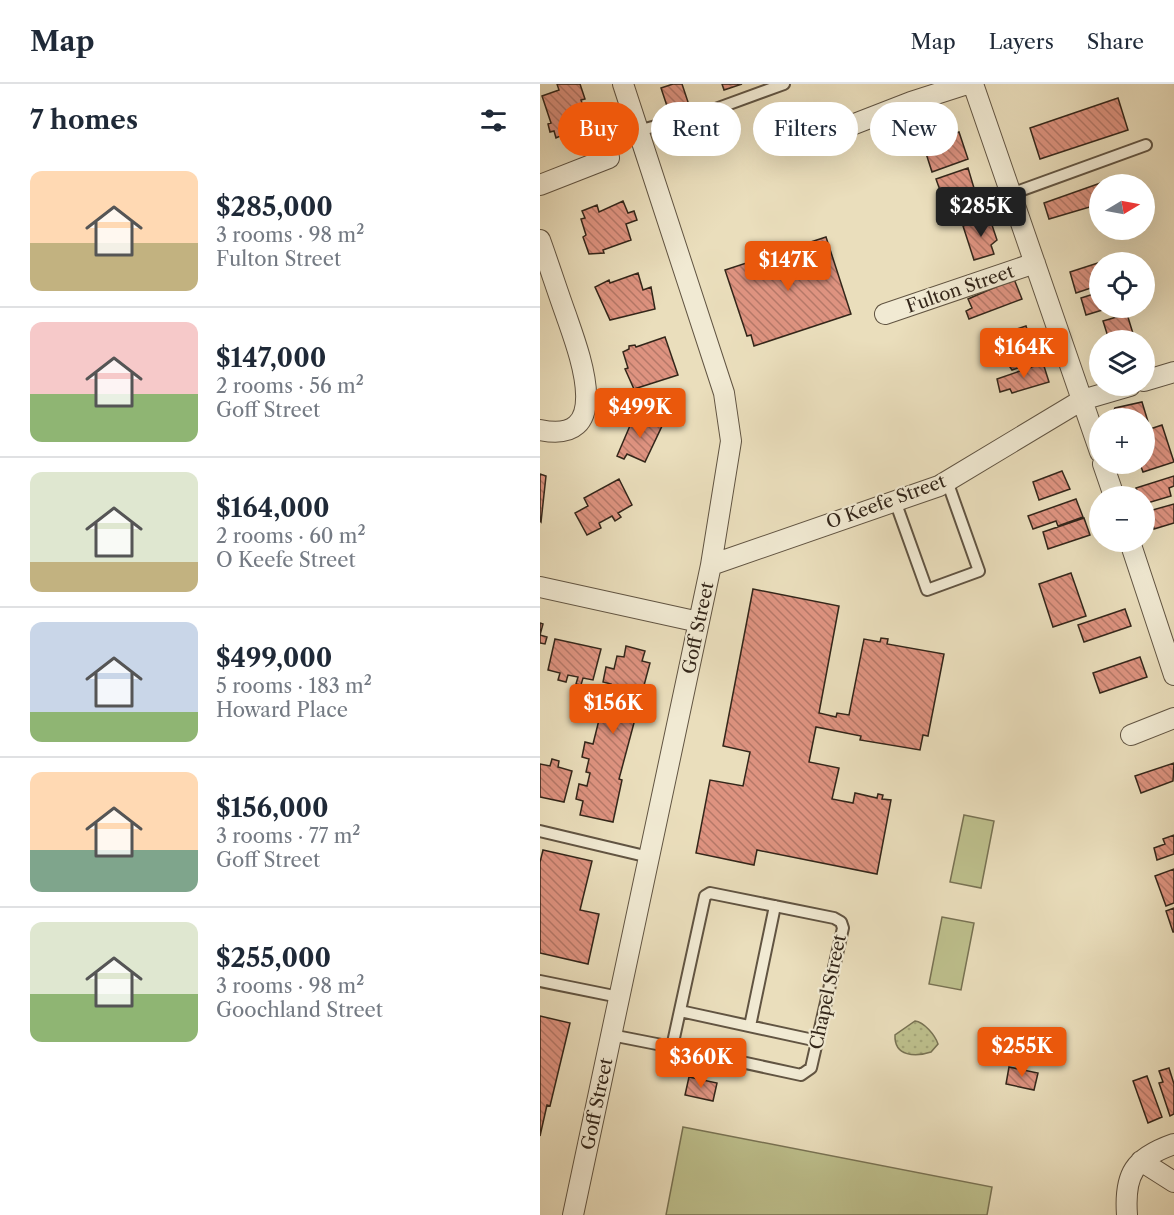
<!DOCTYPE html>
<meta charset="utf-8">
<style>
body{margin:0;font-family:"Libre Caslon Text",serif;background:#f6f6f7;color:#1f2937;height:100vh;display:flex;flex-direction:column;font-size:22px;white-space:nowrap}
*{box-sizing:border-box;margin:0}
p{font-size:20px;color:#747a83}
.icon{flex:none;width:33px;height:33px;fill:none;stroke:currentColor;stroke-width:2;stroke-linecap:round;stroke-linejoin:round}
.map{position:relative;flex:1;overflow:hidden}
.side{display:flex;flex-direction:column;background:#fff;width:540px}
.side>*{flex:none}
.guide{position:absolute;left:18px;top:18px;width:525px;height:54px;display:flex;gap:12px}
.needle{width:39px;rotate:80deg}
.controls{position:absolute;left:549px;top:90px;display:grid;gap:12px}
.controls a{display:grid;place-items:center;width:66px;height:66px;border-radius:50%;background:#fff;box-shadow:0 6px 24px #0002;font-size:30px}
.price{position:absolute;translate:-50% -51px;padding:0 14px;border-radius:6px;background:#ea580c;color:#fff;font-size:20px;line-height:39px;filter:drop-shadow(0 2px 3px #0008)}
.price::after{content:'';position:absolute;left:50%;top:36px;width:18px;height:14px;margin-left:-9px;background:inherit;clip-path:polygon(0 0,100% 0,50% 100%)}
.price.on{background:#222;color:#fff}
ul{padding:0;list-style:none}
li{display:flex;align-items:center;gap:18px;height:150px;padding:0 30px}
li+li{border-top:2px solid #e0e1e3}
li span{display:grid;place-items:center;flex:none;width:168px;height:120px;border-radius:12px;color:#555}
li>.icon{margin-inline-start:auto}
span .icon{width:72px;height:72px;fill:#fffc;stroke-width:1}
li b{font-size:26px}
h2{display:flex;justify-content:space-between;align-items:center;height:72px;padding:0 30px;font-size:26px}
.chip{padding:0 21px;border-radius:27px;background:#fff;box-shadow:0 6px 24px #0002;font-size:21px;line-height:54px}
.chip.on{background:#ea580c;color:#fff}
header{display:flex;align-items:center;gap:36px;box-sizing:border-box;height:84px;padding:0 30px;background:#fff;border-bottom:2px solid #e0e1e3}
header strong{font-size:28px}
nav{display:flex;gap:33px;margin-inline-start:auto;font-size:21px}
main{display:flex;flex:1;min-height:0}
.map>svg:first-child{display:block}
.grass{fill:#bdbf8c;stroke:#787253;stroke-width:1.5}
.park{fill:url(#park-dots);stroke:#787253;stroke-width:1.5}
.building{fill:url(#building-back-hatch);stroke:#33261a;stroke-width:1.5}
.lines{fill:none;stroke-linecap:round;stroke-linejoin:round}
.service-casing{stroke:#615442;stroke-width:14}
.minor-casing{stroke:#615442;stroke-width:22}
.service{stroke:#f1ead3;stroke-width:10}
.minor{stroke:#f1ead3;stroke-width:20}
.labels{text-anchor:middle;dominant-baseline:central;stroke-width:4.5;stroke-linejoin:round;paint-order:stroke}
.street-label{font-size:18px;fill:#33261a;stroke:#f1ead3}
</style>
<header>
<strong>Map</strong>
<nav><a>Map</a><a>Layers</a><a>Share</a></nav>
</header>
<main>
<section class="side">
<h2>7 homes<svg class="icon" aria-label="filters" viewBox="0 0 24 24"><path d="M4 7h16M4 17h16"/><circle cx="9" cy="7" r="2"/><circle cx="15" cy="17" r="2"/></svg></h2>
<ul>
<li><span style="background:linear-gradient(#ffd9b3 60%,#c2b280 0)"><svg class="icon" aria-label="home" viewBox="0 0 24 24"><path d="M3 11l9-7 9 7M6 9v11h12V9"/></svg></span><div><b>$285,000</b><p>3 rooms · 98 m²</p><p>Fulton Street</p></div></li>
<li><span style="background:linear-gradient(#f6c9c9 60%,#8fb573 0)"><svg class="icon" aria-label="home" viewBox="0 0 24 24"><path d="M3 11l9-7 9 7M6 9v11h12V9"/></svg></span><div><b>$147,000</b><p>2 rooms · 56 m²</p><p>Goff Street</p></div></li>
<li><span style="background:linear-gradient(#dfe7d0 75%,#c2b280 0)"><svg class="icon" aria-label="home" viewBox="0 0 24 24"><path d="M3 11l9-7 9 7M6 9v11h12V9"/></svg></span><div><b>$164,000</b><p>2 rooms · 60 m²</p><p>O Keefe Street</p></div></li>
<li><span style="background:linear-gradient(#c9d6e8 75%,#8fb573 0)"><svg class="icon" aria-label="home" viewBox="0 0 24 24"><path d="M3 11l9-7 9 7M6 9v11h12V9"/></svg></span><div><b>$499,000</b><p>5 rooms · 183 m²</p><p>Howard Place</p></div></li>
<li><span style="background:linear-gradient(#ffd9b3 65%,#7fa58c 0)"><svg class="icon" aria-label="home" viewBox="0 0 24 24"><path d="M3 11l9-7 9 7M6 9v11h12V9"/></svg></span><div><b>$156,000</b><p>3 rooms · 77 m²</p><p>Goff Street</p></div></li>
<li><span style="background:linear-gradient(#dfe7d0 60%,#8fb573 0)"><svg class="icon" aria-label="home" viewBox="0 0 24 24"><path d="M3 11l9-7 9 7M6 9v11h12V9"/></svg></span><div><b>$255,000</b><p>3 rooms · 98 m²</p><p>Goochland Street</p></div></li>
</ul>
</section>
<div class="map">
<svg width="634" height="1131" viewBox="0 0 634 1131">
<defs>
<pattern id="park-dots" width="8" height="8" patternUnits="userSpaceOnUse" patternTransform="scale(1.5)"><rect width="8" height="8" fill="#bdbf8c"/><path d="M2 2h.1M6 6h.1" fill="none" stroke="#a3a478" stroke-width="1.8" stroke-linecap="round"/></pattern>
<pattern id="building-back-hatch" width="6" height="6" patternUnits="userSpaceOnUse" patternTransform="scale(1.5)"><rect width="6" height="6" fill="#de9380"/><path d="M-1 5l2 2M0 0l6 6M5-1l2 2" fill="none" stroke="#b57868"/></pattern>
</defs>
<rect width="100%" height="100%" fill="#eadebc"/>
<filter id="stains"><feTurbulence type="fractalNoise" baseFrequency=".00333" numOctaves="4"/><feColorMatrix values="0 0 0 0 .2 0 0 0 0 .09 0 0 0 0 .02 0 0 0 .5 -.17"/></filter>
<radialGradient id="worn" r=".72"><stop offset=".6" stop-color="#630" stop-opacity="0"/><stop offset="1" stop-color="#630" stop-opacity=".3"/></radialGradient>
<path class="grass" d="M424,731L454,737L441,804L410,798Z
M402,833L434,839L421,906L389,900Z
M143,1043L452,1103L447,1131H126Z"/>
<path class="park" d="M375,937C384,938 395,951 398,960L391,968C376,973 354,973 355,951Z"/>
<path class="building" d="M17,0H40L45,15L41,16L49,39L16,54L14,47L10,48L8,40L11,39L2,12L19,6Z
M133,0H142L148,18L128,25L121,4Z
M182,0H202L184,6Z
M578,14L588,46L500,75L490,44Z
M419,48L428,75L392,88L383,60Z
M428,84L434,104L424,108L427,119L407,126L396,95Z
M569,96L570,100H560V120L509,135L504,119Z
M83,117L88,129L94,127L97,136L86,140L91,156L63,166L64,169L49,170L43,153L46,151L41,135L45,134L42,127L57,121L59,128Z
M447,134L450,135L457,156L451,161L454,170L434,176L423,142Z
M286,153L311,230L214,262L211,251L207,252L185,186Z
M564,177L560,178V201L536,209L530,188Z
M98,189L103,206L111,203L115,225L70,236L55,203L69,196L70,199Z
M474,195L482,215L429,235L426,227L432,224L428,215Z
M560,208V224H569L546,231L541,214Z
M587,230L595,256H569L563,237Z
M486,242L491,257L455,269L452,261L457,259L455,252Z
M125,253L138,291L94,305L85,285L88,284L83,268L89,265V262L95,261L96,263Z
M496,261L501,276L472,286L464,274L467,271Z
M503,279L509,298L472,309L470,305L460,308L457,295Z
M602,318L609,341L604,342V334H575L573,328L575,324Z
M95,330L122,342L105,378L87,370L84,375L77,372Z
M622,341L634,378L603,388L600,380H604V347Z
M522,387L530,405L499,416L493,398Z
M0,390L6,392L1,438L0,437Z
M634,392V402L629,404L631,412L604,420V412H599L596,404Z
M79,395L92,421L78,429L81,433L75,437L72,432L59,439L61,444L47,451L35,429L48,422L44,414Z
M536,415L543,433L518,442L516,437L493,445L488,432Z
M634,420V439L614,445L609,427Z
M544,434L550,451L508,465L503,448Z
M531,489L546,532L513,543L499,500Z
M213,505L299,522L279,629L296,633L297,629L309,631L324,555L340,558L341,554L348,555L347,560L404,570L388,652L383,651L380,666L320,656L321,652L276,643L269,678L299,684L292,715L313,719L315,709L337,714L338,710L343,711L342,715L351,716L337,790L217,766L214,781L156,769L170,696L203,702L210,668L183,662Z
M585,525L591,542L544,558L538,541Z
M0,539L3,540L0,551L7,553L5,560L0,559Z
M15,555L61,565L53,596L43,594L41,601L36,600L38,593L28,591L26,598L18,596L20,589L8,586Z
M86,562L105,567L102,577L110,579L79,695L82,696L73,738L40,731L43,717L36,715L39,700L47,702L50,689L46,688L49,675L42,673L45,658L53,660L59,636L51,635L54,620L62,622L64,612L67,613L71,600L63,598L66,583L74,585L77,572L84,573Z
M600,573L607,593L560,609L553,589Z
M12,675L19,677L18,683L32,687L24,718L0,713V680L10,682Z
M634,679L633,697L601,709L595,692Z
M634,751V770L617,776L614,764L625,760L623,755Z
M3,766L52,777L40,826L59,830L48,880L0,869V778Z
M634,785V819L626,822L615,792Z
M634,824V848H633L626,827Z
M0,932L30,939L10,1022L7,1021L0,1052Z
M469,983L498,989L494,1006L466,1000Z
M629,984L634,1000V1030L630,1032L619,999L623,998L619,987Z
M607,992L622,1033L608,1039L593,997Z
M149,993L177,999L173,1017L145,1011Z"/>
<g class="lines">
<g class="service-casing">
<path id="service" d="M98,47L170,27L244,0
M471,110L606,61
M355,417L387,506L439,487L407,397
M0,747L109,773
M0,897L79,913
M140,927L278,957
M210,942L235,822
M71,951L132,963L165,812L170,809L294,834L301,838L303,844L271,984L261,991L132,963"/>
</g>
<g class="minor-casing">
<path id="minor" d="M433,0L560,368
M286,51L371,18L427,0
M0,101L69,74
M0,156C9,181 17,206 26,231C38,266 76,362 0,346
M345,230L495,179
M604,297L634,288
M563,380L574,412
M590,458L634,591
M171,481L399,402L542,316L590,302
M0,503L159,538
M591,651L634,634
M601,1077L634,1098
M33,1131L171,481L191,357L184,309L83,0
M587,1131C584,1090 594,1074 634,1060"/>
</g>
<use href="#service" class="service"/>
<use href="#minor" class="minor"/>
</g>
<g class="labels">
<g class="street-label">
<text transform="translate(420 205) rotate(-19)">Fulton Street</text>
<text transform="translate(346 418) rotate(-20)">O Keefe Street</text>
<text transform="translate(158 544) rotate(-78)">Goff Street</text>
<text transform="translate(288 908) rotate(-78)">Chapel Street</text>
<text transform="translate(57 1020) rotate(-78)">Goff Street</text>
</g>
</g>
<rect width="100%" height="100%" filter="url(#stains)"/>
<rect width="100%" height="100%" fill="url(#worn)"/>
</svg>
<div class="controls">
<a><svg class="needle" viewBox="-14 -14 28 28"><path d="M0-13l5 13h-10z" fill="#e53935"/><path d="M0 13l5-13h-10z" fill="#747a83"/></svg></a>
<a><svg class="icon" aria-label="locate" viewBox="0 0 24 24"><circle cx="12" cy="12" r="6"/><path d="M12 2v4M12 18v4M2 12h4M18 12h4"/></svg></a>
<a><svg class="icon" aria-label="layers" viewBox="0 0 24 24"><path d="M12 4l9 5-9 5-9-5zM3 14l9 5 9-5"/></svg></a>
<a>+</a>
<a>−</a>
</div>
<b class="price on" style="left:441px;top:154px">$285K</b>
<b class="price" style="left:248px;top:208px">$147K</b>
<b class="price" style="left:484px;top:295px">$164K</b>
<b class="price" style="left:100px;top:355px">$499K</b>
<b class="price" style="left:73px;top:651px">$156K</b>
<b class="price" style="left:482px;top:994px">$255K</b>
<b class="price" style="left:161px;top:1005px">$360K</b>
<div class="guide">
<a class="chip on">Buy</a>
<a class="chip">Rent</a>
<a class="chip">Filters</a>
<a class="chip">New</a>
</div>
</div>
</main>
